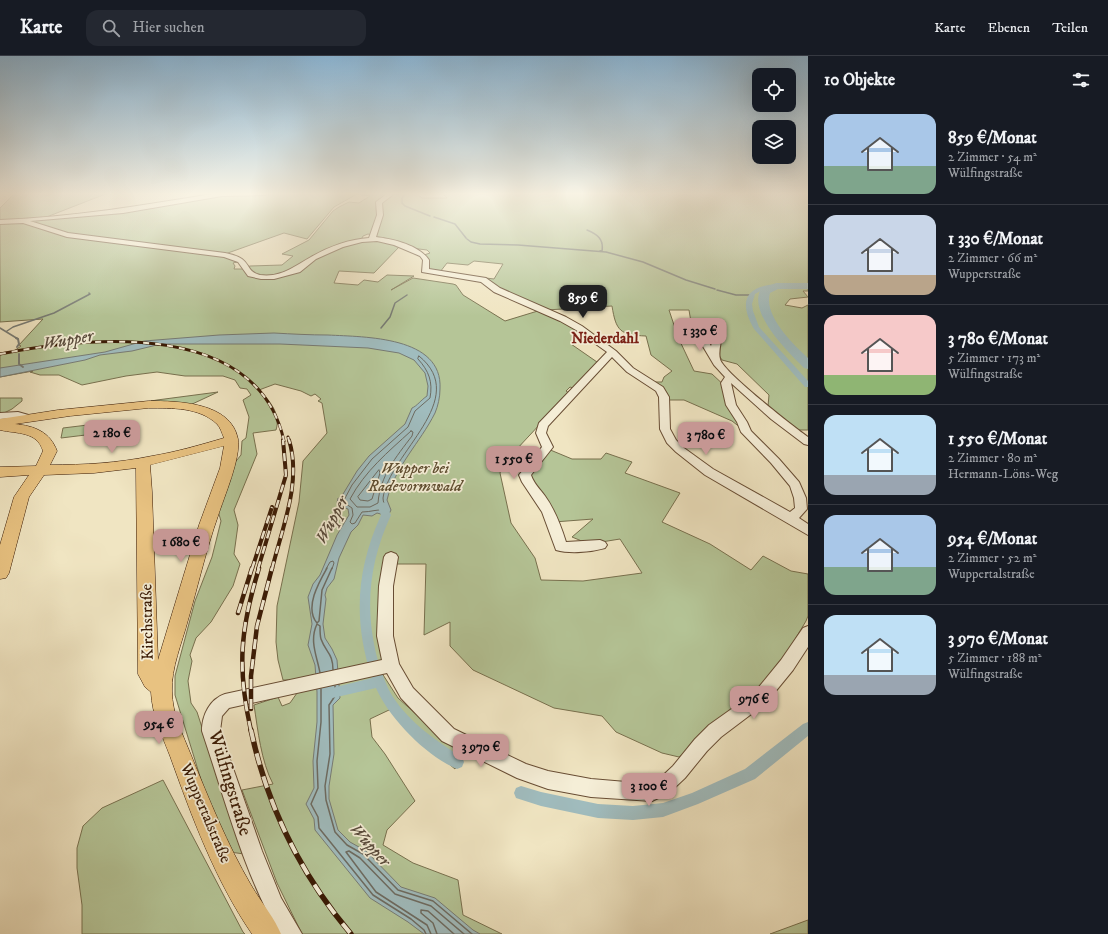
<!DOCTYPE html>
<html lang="de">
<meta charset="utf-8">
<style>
body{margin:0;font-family:"IM FELL DW Pica",serif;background:#242831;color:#f1f3f6;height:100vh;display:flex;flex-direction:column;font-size:15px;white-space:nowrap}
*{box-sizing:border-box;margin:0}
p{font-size:13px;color:#9ea1a6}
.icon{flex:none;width:22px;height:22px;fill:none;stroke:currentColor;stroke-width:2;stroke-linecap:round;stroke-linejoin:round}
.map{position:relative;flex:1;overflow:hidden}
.sheet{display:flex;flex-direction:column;background:#171b24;width:300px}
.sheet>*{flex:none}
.fabs{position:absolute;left:752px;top:12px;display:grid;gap:8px}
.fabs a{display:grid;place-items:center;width:44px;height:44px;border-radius:8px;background:#171b24;box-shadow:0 4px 16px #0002;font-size:20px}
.price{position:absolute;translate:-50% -34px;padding:0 9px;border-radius:8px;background:#c59692;color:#111;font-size:13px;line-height:26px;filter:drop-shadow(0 1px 2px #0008)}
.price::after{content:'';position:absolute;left:50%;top:24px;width:12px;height:9px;margin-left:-6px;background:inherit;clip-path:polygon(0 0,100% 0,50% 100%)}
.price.selected{background:#222;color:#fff}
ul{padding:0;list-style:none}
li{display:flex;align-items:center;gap:12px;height:100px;padding:0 16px}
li+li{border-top:1px solid #363941}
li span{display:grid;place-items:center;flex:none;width:112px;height:80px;border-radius:12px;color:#555}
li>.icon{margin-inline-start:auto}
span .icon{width:48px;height:48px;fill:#fffc;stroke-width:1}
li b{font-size:17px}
h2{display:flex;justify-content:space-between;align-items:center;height:48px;padding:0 16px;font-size:17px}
header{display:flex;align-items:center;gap:24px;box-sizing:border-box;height:56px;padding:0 20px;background:#171b24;border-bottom:1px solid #363941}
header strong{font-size:19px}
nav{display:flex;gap:22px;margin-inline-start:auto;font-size:14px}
.search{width:280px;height:36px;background:#242831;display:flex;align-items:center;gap:10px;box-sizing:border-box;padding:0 14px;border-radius:12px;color:#9ea1a6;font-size:15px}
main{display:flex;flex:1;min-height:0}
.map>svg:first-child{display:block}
.green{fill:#b5c597;stroke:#78704e;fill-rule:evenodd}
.water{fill:#a0bcbe;stroke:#777b74}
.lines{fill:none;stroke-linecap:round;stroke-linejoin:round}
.shore-far1{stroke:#6d6b61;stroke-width:1}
.shore{stroke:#6d6b61;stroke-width:1.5}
.stream-far1{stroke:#777b74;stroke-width:1.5}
.stream{stroke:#777b74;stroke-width:2}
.canal{fill:#a0bcbe;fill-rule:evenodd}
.river{fill:#a0bcbe;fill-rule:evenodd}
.minor-casing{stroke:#684d34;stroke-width:2}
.major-casing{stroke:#3a1a04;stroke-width:1}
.minor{fill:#f5eed7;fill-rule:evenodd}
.major{fill:#e8c281;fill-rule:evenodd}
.rail-far3-casing{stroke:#3a1a04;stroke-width:3}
.rail-far2-casing{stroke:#3a1a04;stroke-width:4}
.rail-far1-casing{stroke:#3a1a04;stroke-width:4.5}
.rail-casing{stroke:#3a1a04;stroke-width:5.5}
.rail-far3{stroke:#f5eed7;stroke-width:2;stroke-dasharray:6;stroke-linecap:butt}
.rail-far2{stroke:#f5eed7;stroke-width:2.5;stroke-dasharray:8;stroke-linecap:butt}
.rail-far1{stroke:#f5eed7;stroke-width:3;stroke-dasharray:10;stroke-linecap:butt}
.rail{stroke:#f5eed7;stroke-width:4;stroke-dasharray:12;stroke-linecap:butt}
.labels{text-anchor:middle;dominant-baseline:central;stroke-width:3.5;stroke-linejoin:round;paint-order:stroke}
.far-quarter-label{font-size:15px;font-weight:bold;fill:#7a1f14;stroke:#f5eed7}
.park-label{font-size:16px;font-style:italic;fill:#5f4d30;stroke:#f5eed7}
.street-label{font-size:16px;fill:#3a1a04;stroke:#f5eed7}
.water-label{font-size:17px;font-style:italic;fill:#594b3c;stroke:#f5eed7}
.near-street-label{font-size:19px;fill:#3a1a04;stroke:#f5eed7}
</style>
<header>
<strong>Karte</strong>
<div class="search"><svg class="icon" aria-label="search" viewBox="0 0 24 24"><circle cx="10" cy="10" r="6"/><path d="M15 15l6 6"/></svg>Hier suchen</div>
<nav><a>Karte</a><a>Ebenen</a><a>Teilen</a></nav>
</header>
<main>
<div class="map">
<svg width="808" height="878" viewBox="0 0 808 878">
<rect width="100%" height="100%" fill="#f0e5c2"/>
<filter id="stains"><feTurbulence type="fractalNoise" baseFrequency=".005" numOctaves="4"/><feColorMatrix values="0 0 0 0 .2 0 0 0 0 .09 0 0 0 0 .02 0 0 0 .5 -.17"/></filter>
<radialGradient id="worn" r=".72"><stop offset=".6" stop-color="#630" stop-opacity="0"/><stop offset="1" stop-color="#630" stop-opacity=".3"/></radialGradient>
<path class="green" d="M15,137H108L44,162H48L126,155L222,138L391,137L382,141L376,147L378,158L372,179L368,178L363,180L361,184C345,188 314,196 304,209C308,208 312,203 317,201C343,189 372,175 400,190L374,217L339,215L334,227L358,229L364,224L378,226L387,219L414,220L391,234L413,222L453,228L456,229L463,239L505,265L541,254L571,268L590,282L571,288L597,306L573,332L570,331L566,335L569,337L515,395L512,394L504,401L500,417L511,467L535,502L541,524L583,525L642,517L620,483L589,488L572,481L593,463L554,466L543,445L526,422L527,416L548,393L572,403H601L606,397L632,406L625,417L680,437L662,466L710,488L751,514L763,500L791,515L808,518V560L806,565L776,615L743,650L714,672L695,690L679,701L662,697L616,676L602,660L554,652L473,614L450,590V566L424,579L426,508H385C378,539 377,575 385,605L376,608L398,642L462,699L455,713L431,693L389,654L370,663L372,681L385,698L415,745L387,774L383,789L413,807L458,824L463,859L502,878H302L277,827L242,734L273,728C261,705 258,675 254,649L278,641L282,650L290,647L297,637L294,627L288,624H283L278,604L276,586L277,550L299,446L303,405L327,377L322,347L318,345L321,343L315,338L311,340L301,335L275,328L259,334C270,345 281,358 276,374L253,377L257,398L234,454L238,469L234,498L240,508L233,530L211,566L196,582L190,599L192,605L188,625L191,647L197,656L218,721L244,798L230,796L210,753L175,639V620L195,545L212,501L221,465L218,455L221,443L232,410L241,399L242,385L246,382L249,361L243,344L251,339L247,333L240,332L235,324L223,320H185L157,316L126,320L82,329L59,319H40L30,316L33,315L0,321V297L14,295L21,290L19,289L43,263L0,266V167L21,165L0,166V152ZM357,138L370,140L359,147L349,146L339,151L333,155L309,184L282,198L293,200L282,209L250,210L242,213H234L235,210L233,207L237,206L230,202L218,198L65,179L45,174L35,170L37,168L68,178L225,198L284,177L307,183L334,151Z
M393,137H416L422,142H447L442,137H808V235H803L808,241L790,243L785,249L802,252L808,249V374H798L768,350L769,339L737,308L722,304L719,299L721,284L707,272L691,266L689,254H669L678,281L694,315L712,318L727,332L746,376L732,365L684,344H670L664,341L650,326H662L664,321L672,315L651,299L646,280C620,279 616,275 612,250L546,254L503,236L486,222L494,223L503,208L474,205L468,209L447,207L440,216L429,214L424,199L430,197L427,194L411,192L376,182C377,164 374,145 393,137Z
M218,336L188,350L151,345L157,344Z
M0,342H22V345L12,353L0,359Z
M104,367L102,377L61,382L63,372Z
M163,724L243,876L245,878H82V849L77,812V792L83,770L102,752Z
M808,864V878H770Z"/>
<path class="water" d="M274,277C292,278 310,279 328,279C365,281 443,280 440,333C440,341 438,350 435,357C420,387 395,410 387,444L391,454L388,460L377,457L372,460L363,459L358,469L351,476L339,502L334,523L327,532L325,539L326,543L323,568L325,582L332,593L337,604L340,642L333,649L334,698L329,730V743L338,774L350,786L366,795L401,831L435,842L473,874L480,878H424L408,866L370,842L315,774L314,763L306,748L314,732L313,705L317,666V636L315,609L308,589L312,568L308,541L313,528L320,519L337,479L349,459L348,453L340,450L337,447L338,442L340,443L357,415L369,400L405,368L412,352C417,350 421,344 427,340L428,330L425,317L414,304L399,297L368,292L280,288H161L132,295L100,299L85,304L0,321V312L105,296L144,285L219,279Z"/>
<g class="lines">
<path class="shore-far1" d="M419,300C472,343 389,397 383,442C383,446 385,450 386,454C377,453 371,456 362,456L355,467L352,468L350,466L353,459L352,452L343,446L352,429L372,403L408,371L415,355L430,342C433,326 429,315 418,303Z
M411,375L413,376L412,380C396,401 380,420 378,447L370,451H357L350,443C365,415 388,396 411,375Z
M379,414L380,417L372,443L368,445L360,444L358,441Z
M326,513L330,506L333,505L334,507L332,513"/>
<path class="shore" d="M327,512C319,526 304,552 317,567L319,565L322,534L332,512
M320,617C317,600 309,585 317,568L320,570C320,574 320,580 321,583C326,597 333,597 333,614
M335,630V640L329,649L330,698L325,730L326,744L335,776L347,789L363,798L398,834L433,845L472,878
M321,633V666L317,705L318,732L311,748L318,761L319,772L373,839L411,863L424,874L426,878
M431,878L427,869L376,836L346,796L349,795L360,802L395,838L431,850L464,878
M437,878L433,867L421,857V854L428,855L454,878"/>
<path class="stream-far1" d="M406,137L402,142V147L405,150L430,160
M434,161L455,168L466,182
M587,174C597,178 604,183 602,195H600
M467,183L471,186L480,188L518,189L606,196L643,206L686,224L715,233
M717,234L736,239H749
M0,272L18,283
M381,272L390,261L395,247L407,239
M7,275L13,271L54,257L90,238L89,237"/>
<path class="stream" d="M16,282L18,283L19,288L17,291
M19,298V308L23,311"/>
<path class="canal" d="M776,228L778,229V231L766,232L755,238L752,248L753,255L759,271L808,325V331H805L754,273C739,246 744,231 776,228Z
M382,446L385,447L391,459C369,507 364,553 378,605C382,617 386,630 393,641C410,667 436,685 462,701L464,706L462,711L457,713C426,700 389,662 376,632L328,643L324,642L322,638L324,634L372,622C353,565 356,514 381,459L377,449Z
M808,666V680L755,723L698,748L663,761L633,764L598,762L541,750L516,742L514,737L516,732L521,730L541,736L598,748L633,750L663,747L692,737L745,713L803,668Z"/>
<path class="river" d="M776,227H808V233H778L770,237C763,259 793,288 808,302V313L804,312C788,296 747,256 761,233Z"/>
<g class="minor-casing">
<path id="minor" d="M218,137H268L265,139L222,140L123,157L30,165L68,177L225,197C230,198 238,200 242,203C250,209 248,216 260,219C281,222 295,210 311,201C328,191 350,183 369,182L377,159L376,146L388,137H395L382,147L383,159L376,181C393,183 419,189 429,204V213L486,222L500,232L566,261L582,270L616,295L633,312L663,331L669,341L670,373L676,384L684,392L713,413L790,456L795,452L794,442L790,430L771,407L741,376L737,366L726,349L721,327L725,321L714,309L695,277V273C703,266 713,272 721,277L722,279C721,287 718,296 720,303C723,316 794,371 808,381V389L804,388L771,363L731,327L736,349L747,366L751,375L779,403L799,426L806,442L807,453L799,462L808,468V479L705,419L676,396L667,387L660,373L659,341L656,335L627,316L612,301L548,370L546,377L553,391L531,419C534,428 540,433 545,440C555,454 561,470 566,486L600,484L605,486L607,489L605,492C591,496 570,498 556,494L542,456L522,426L519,419L542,391L536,377L539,367L607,296L576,274L560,265L494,236L481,226L422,216L423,204L420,200L394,189L377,185L362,186L343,191L316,203L300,216L274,223H261L248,220L238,206L224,201L67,181L23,167L0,168V164C73,161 146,149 218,137ZM703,276H707L714,280L711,290Z
M18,356L32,360L33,362L28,365L17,362L0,363V357Z
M391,496L396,498L398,501L393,530V580L399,608L413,632L454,673L526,708L548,715L591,723L638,727H651L657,725L673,710L695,683L709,669L754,637L781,604L803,572L808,570V591L793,614L766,647L721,681L707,695L685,722L669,737L652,745L591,741L548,733L517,722L442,685L401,642L387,617L229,652L222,660L220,675L262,795L281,842L302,878H279C243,815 225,743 202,675C202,659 210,643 225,638L382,604L377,580L379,530L384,501L386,498Z"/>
</g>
<g class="major-casing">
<path id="major" d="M149,345C178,345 231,346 238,383C241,402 224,441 218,460C206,494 198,530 188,564C182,587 171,612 172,635C172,658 183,679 191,699C209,743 227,788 251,829C261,846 274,861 281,878H252C215,824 192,761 170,700C162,679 152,659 151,636L145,631L138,618L136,412L94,417L44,419L29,441L9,517L6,522L0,523V489L14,441L29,419L0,421V411L36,410L43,395C37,375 17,378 0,374V363L58,354ZM149,352C172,352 199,351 217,368C220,371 222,377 224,382C200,389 176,396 152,400C118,407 84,409 50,409L57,395C50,376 35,370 15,368L70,360ZM224,390L220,412L199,469L158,604L152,436L150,409Z"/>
</g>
<use href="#minor" class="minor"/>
<use href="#major" class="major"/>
<g class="rail-far3-casing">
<path id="rail-far3" d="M0,298C92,280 257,264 284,385
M288,381L289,385"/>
</g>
<g class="rail-far2-casing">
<path id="rail-far2" d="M252,513L272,451
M258,513L286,419L283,384
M272,513C282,472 302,426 289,384"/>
</g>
<g class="rail-far1-casing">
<path id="rail-far1" d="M238,557L252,512
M251,653V620L257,570L272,512
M251,675C237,612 240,574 259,512"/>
</g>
<g class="rail-casing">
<path id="rail" d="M251,674C267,750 301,819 351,878"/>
</g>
<use href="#rail-far3" class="rail-far3"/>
<use href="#rail-far2" class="rail-far2"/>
<use href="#rail-far1" class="rail-far1"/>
<use href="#rail" class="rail"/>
</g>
<linearGradient id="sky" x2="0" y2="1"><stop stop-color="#8bb7d7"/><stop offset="0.53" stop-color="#f8f3e4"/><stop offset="1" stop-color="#f8f3e4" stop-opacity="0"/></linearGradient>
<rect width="808" height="260" fill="url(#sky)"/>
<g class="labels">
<g class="far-quarter-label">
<text x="605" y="282">Niederdahl</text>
</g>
<g class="park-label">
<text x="415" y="412">Wupper bei<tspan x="415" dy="18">Radevormwald</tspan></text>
</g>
<g class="street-label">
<text transform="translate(147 566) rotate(-91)">Kirchstraße</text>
<text transform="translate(206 757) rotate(67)">Wuppertalstraße</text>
</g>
<g class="water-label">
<text transform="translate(68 284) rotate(-10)">Wupper</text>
<text transform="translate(332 464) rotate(-62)">Wupper</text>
<text transform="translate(370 789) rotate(48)">Wupper</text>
</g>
<g class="near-street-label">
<text transform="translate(230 727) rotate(73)">Wülfingstraße</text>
</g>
</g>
<rect width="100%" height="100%" filter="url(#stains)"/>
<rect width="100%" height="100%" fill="url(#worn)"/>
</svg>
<div class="fabs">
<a><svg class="icon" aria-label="locate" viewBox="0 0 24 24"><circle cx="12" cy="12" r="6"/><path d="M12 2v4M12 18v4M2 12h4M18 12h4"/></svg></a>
<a><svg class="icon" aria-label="layers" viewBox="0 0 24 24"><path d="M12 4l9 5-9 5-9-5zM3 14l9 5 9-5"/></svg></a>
</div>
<b class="price selected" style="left:583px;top:263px">859 €</b>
<b class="price" style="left:700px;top:296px">1 330 €</b>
<b class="price" style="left:112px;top:398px">2 180 €</b>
<b class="price" style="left:706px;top:400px">3 780 €</b>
<b class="price" style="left:514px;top:424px">1 550 €</b>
<b class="price" style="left:181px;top:507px">1 680 €</b>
<b class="price" style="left:754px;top:664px">976 €</b>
<b class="price" style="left:159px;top:689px">954 €</b>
<b class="price" style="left:481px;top:712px">3 970 €</b>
<b class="price" style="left:649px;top:751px">3 100 €</b>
</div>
<section class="sheet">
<h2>10 Objekte<svg class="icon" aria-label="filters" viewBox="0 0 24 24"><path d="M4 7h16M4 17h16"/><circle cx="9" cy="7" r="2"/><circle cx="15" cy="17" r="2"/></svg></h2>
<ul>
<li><span style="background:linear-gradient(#a9c7e8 65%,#7fa58c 0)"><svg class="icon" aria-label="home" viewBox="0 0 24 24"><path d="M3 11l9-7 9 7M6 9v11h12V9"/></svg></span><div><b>859 €/Monat</b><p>2 Zimmer · 54 m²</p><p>Wülfingstraße</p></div></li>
<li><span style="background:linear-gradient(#c9d6e8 75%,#b9a48a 0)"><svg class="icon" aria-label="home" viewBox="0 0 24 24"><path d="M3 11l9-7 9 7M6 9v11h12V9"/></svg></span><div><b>1 330 €/Monat</b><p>2 Zimmer · 66 m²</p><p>Wupperstraße</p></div></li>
<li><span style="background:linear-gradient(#f6c9c9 75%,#8fb573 0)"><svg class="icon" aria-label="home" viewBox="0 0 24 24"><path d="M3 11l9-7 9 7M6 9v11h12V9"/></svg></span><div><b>3 780 €/Monat</b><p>5 Zimmer · 173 m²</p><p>Wülfingstraße</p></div></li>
<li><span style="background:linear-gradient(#bfe0f5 75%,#9aa5b1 0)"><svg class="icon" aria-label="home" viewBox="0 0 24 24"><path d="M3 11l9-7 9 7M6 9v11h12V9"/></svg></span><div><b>1 550 €/Monat</b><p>2 Zimmer · 80 m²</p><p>Hermann-Löns-Weg</p></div></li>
<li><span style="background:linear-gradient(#a9c7e8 65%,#7fa58c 0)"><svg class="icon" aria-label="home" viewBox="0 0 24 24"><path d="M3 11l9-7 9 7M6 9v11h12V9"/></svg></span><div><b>954 €/Monat</b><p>2 Zimmer · 52 m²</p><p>Wuppertalstraße</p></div></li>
<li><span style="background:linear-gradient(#bfe0f5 75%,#9aa5b1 0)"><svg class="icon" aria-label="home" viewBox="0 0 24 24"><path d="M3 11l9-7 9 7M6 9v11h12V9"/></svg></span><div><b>3 970 €/Monat</b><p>5 Zimmer · 188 m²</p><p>Wülfingstraße</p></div></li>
</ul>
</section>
</main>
